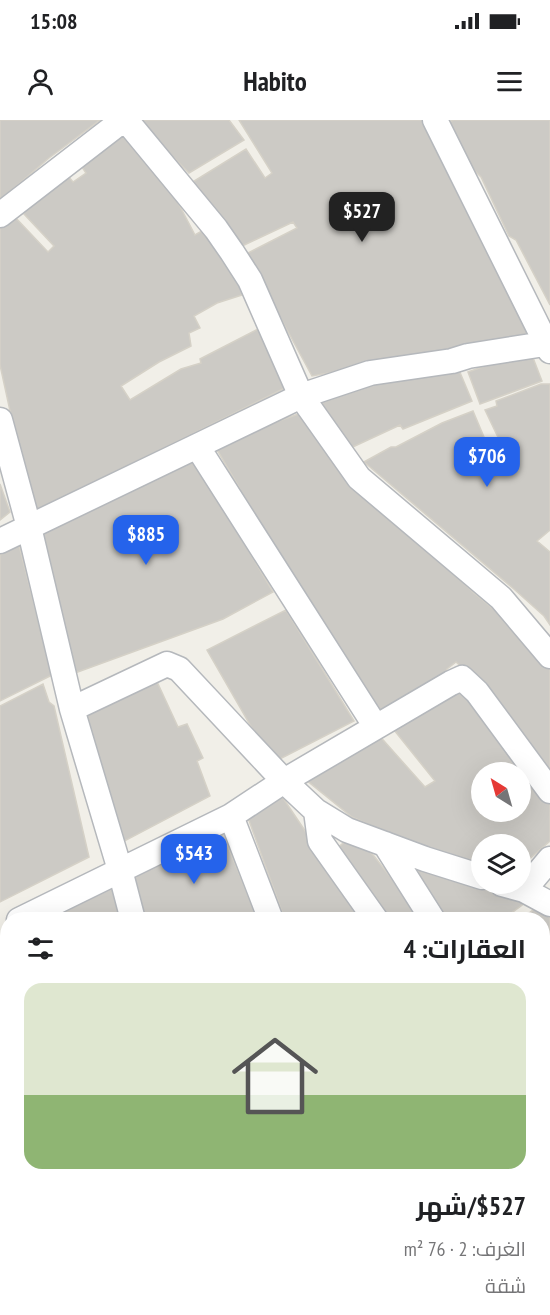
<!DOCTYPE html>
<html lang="ar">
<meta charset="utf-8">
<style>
body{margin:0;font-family:"PT Sans Narrow",Cairo,sans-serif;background:#f2f2f2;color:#202124;direction:rtl;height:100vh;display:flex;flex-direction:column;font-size:22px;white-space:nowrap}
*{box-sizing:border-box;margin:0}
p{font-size:20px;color:#757577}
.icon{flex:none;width:33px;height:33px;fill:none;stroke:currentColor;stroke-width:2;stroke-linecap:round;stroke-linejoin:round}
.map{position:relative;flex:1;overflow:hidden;direction:ltr}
.sheet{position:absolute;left:0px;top:792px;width:550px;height:404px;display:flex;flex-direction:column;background:#fff;border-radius:24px 24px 0 0;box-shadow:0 6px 24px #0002;direction:rtl}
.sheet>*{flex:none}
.needle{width:39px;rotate:323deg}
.tools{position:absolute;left:471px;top:642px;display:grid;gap:12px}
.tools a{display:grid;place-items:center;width:60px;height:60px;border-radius:50%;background:#fff;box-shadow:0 6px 24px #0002;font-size:30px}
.price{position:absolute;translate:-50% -51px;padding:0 14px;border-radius:12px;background:#2563eb;color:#fff;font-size:20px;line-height:39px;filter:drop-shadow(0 2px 3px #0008)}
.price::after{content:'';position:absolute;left:50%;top:36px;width:18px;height:14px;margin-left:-9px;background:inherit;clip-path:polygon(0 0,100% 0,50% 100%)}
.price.current{background:#222;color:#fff}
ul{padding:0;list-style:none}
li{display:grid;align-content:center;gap:12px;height:318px;padding:0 24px}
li+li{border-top:2px solid #e0e0e0}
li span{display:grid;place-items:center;height:186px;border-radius:18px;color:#555}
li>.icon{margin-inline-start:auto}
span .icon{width:108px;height:108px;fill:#fffc;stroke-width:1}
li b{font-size:26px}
h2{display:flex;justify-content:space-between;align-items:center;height:72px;padding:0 24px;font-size:26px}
.status{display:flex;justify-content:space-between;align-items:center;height:42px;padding:0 30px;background:#fff;direction:ltr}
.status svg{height:16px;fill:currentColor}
header{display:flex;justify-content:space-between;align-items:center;height:78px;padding:0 24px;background:#fff;font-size:27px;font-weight:600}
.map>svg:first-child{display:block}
.building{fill:#cccac5;stroke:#d5d1c7;stroke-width:1.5;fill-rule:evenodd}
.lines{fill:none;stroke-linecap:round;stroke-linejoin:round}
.street-casing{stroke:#b5b8bc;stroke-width:27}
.street{stroke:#fff;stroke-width:24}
</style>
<div class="status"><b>15:08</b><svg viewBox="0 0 49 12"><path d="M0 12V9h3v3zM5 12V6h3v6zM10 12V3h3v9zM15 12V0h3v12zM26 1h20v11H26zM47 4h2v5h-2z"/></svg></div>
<header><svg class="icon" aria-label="menu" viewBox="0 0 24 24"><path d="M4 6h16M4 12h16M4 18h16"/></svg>Habito<svg class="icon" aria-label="person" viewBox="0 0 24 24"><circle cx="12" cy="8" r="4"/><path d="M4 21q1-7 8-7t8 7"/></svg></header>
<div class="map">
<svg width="550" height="1195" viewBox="0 0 550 1195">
<rect width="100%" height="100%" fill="#f1efe8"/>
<path class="building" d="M0,0H100L49,38L0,80Z
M136,0H229L244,20L189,53Z
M239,0H423L528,213L474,231L367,246L312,256L246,134L297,108L293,102L240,127L191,63L246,29L265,58L272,53Z
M454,0H550V185L516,120L509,116L481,57L472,48L448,2Z
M123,4L164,56L195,115L207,108L248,173L217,183L194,196L200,208L189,213L191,226L159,242L121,266L130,280L181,249L201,243L200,239L258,209L287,267L36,391L31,387L0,245V105L13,95L48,132L54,126L24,94L28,82L63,50L73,62L86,53L76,38Z
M530,230L542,261L480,284L468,252Z
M459,250L472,281L403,309L400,305L342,332L308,281L363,260Z
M541,264H550V410L537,421L550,432V505L544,496L515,470L364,342L391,327H396L442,303L473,291L492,336L500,337L505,332L485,290L497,286L496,281Z
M304,292L419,420L474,473L518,509L550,544V660L484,567L456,542L447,549L444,561L378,596L246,386L239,367L216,328L243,314Z
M191,333L273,472L223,499L75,553L32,416Z
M0,364L10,392L0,400Z
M19,425L52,555L0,581V435Z
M286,490L354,601L272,643L207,530Z
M153,553L178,607L187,604L203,638L197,641L210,676L115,726L77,590Z
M43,564L49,582L54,586L89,737L0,782V586Z
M463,568L550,682V721L520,747V724H482V748L431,732L352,697L300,655L376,612L425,667L435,661L390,605ZM482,652H520V692H482Z
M281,675L365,800H285L247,695Z
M220,707L258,800H142L133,765L138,751Z
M352,716L374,736L424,800H382L336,729Z
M425,742L488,764L529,780L502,800H444L416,754Z
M114,761L123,800H41Z
M537,787L550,798V961L548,962L543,961V800H520Z
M8,817V1025L0,1010V821Z
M543,977L550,987V1065L543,1053Z
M550,1092V1181L543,1183V1094Z
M0,1112L8,1113V1188H36L38,1195H0Z
M66,1188H213L215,1192L208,1195H69Z
M292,1188H516L480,1195H275Z"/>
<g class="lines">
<g class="street-casing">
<path id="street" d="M126,0L216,109L232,132L250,160L301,276L359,358L501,478L550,536
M435,0L550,231
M0,95L123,0
M0,300L29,407L72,589L120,750L133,800
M197,326L376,607
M0,421L301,276L370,253L452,241L468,236L550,223
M72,589L167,544L179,549L284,661L316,691L347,710L425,739L482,757
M316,691L320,721L376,800
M231,696L271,800
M385,724L433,800
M550,739L524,770L550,784
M502,764L524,770
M19,800L231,696L284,661L451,563L462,558L477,572L550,671
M543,972L550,983
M0,1059L8,1077
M543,1080L550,1076
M0,1108L8,1105
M50,1188L53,1195
M239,1195L258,1188"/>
</g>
<use href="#street" class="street"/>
</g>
</svg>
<div class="tools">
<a><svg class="needle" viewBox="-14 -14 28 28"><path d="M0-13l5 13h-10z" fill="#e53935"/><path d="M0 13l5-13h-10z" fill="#757577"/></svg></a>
<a><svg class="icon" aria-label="layers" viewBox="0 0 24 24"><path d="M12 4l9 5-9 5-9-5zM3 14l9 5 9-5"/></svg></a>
</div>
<b class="price current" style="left:362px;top:123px">$527</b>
<b class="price" style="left:487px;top:368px">$706</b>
<b class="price" style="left:146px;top:446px">$885</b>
<b class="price" style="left:194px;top:765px">$543</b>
<section class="sheet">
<h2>العقارات: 4<svg class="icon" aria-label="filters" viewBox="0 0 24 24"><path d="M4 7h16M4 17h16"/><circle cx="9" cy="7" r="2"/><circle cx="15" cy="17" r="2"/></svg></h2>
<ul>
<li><span style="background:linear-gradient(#dfe7d0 60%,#8fb573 0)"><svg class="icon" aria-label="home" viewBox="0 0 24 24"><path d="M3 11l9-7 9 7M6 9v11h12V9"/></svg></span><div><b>$527/شهر</b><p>الغرف: 2 · 76 m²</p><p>شقة</p></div></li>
</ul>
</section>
</div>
